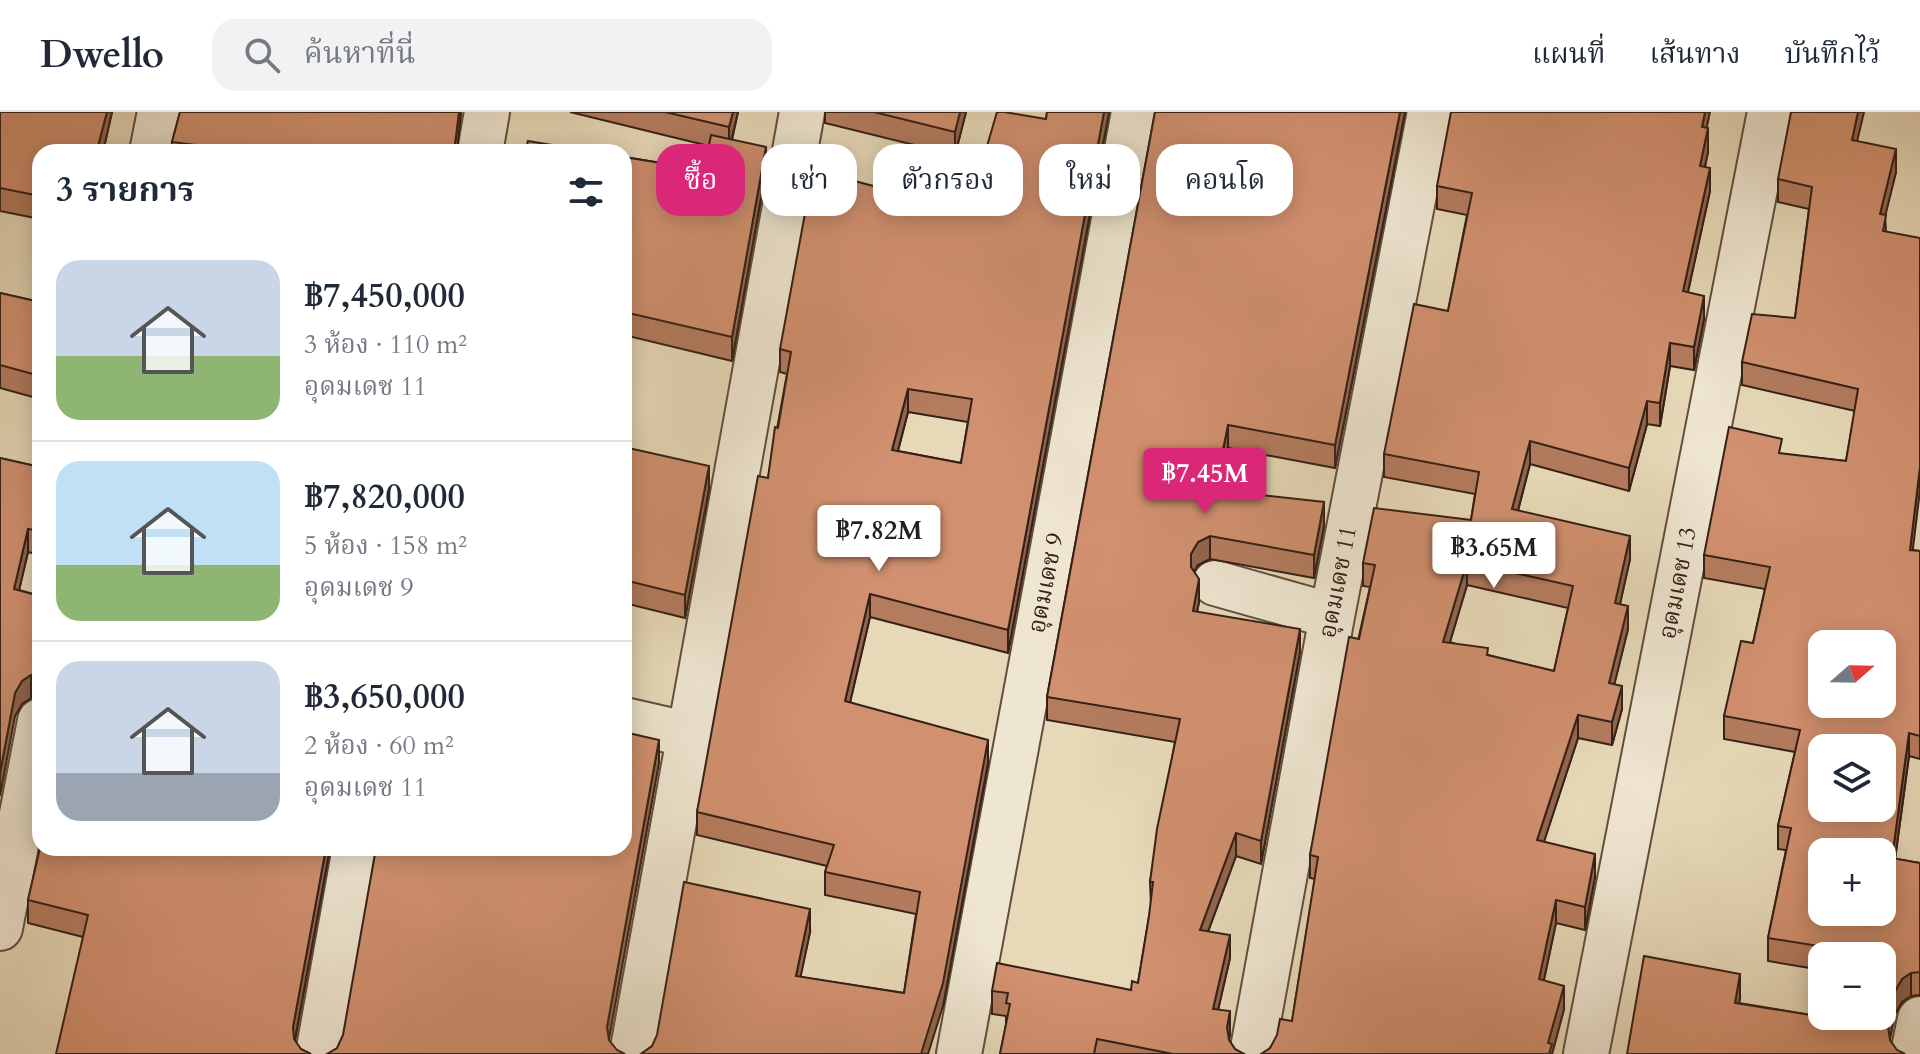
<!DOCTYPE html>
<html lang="th">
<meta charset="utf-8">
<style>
body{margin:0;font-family:Cardo,"Noto Serif Thai",serif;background:#f2f2f3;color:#1f2937;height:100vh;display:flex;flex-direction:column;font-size:30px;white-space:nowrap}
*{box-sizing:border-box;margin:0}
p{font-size:26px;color:#747a83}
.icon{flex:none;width:44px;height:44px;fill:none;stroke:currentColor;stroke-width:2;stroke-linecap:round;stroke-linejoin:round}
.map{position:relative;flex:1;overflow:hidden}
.drawer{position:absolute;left:32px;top:32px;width:600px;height:712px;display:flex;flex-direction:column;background:#fff;border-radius:24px;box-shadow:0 4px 20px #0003}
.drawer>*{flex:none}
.hud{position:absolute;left:656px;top:32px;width:760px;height:72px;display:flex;gap:16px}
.needle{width:52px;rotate:70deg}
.buttons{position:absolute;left:1808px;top:518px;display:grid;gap:16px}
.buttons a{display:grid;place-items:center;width:88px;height:88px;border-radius:16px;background:#fff;box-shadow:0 4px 20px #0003;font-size:40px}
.price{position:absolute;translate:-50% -68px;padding:0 18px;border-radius:8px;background:#fff;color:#222;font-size:26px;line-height:52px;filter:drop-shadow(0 2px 4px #0008)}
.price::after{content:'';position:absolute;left:50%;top:48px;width:24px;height:18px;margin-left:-12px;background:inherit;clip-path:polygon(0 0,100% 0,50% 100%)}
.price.on{background:#db2777;color:#fff}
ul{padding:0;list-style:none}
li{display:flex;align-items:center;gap:24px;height:200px;padding:0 24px}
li+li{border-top:2px solid #e0e1e3}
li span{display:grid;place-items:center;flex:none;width:224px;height:160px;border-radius:24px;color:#555}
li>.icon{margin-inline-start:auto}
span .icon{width:96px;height:96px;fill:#fffc;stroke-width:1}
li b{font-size:34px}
h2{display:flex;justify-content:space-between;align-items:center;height:96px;padding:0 24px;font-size:34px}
.pill{padding:0 28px;border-radius:24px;background:#fff;box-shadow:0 4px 20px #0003;font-size:28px;line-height:72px}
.pill.on{background:#db2777;color:#fff}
header{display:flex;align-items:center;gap:48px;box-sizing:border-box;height:112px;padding:0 40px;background:#fff;border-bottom:2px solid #e0e1e3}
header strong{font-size:38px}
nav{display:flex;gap:44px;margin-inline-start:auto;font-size:28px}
.search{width:560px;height:72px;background:#f2f2f3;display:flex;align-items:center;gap:20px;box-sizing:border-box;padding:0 28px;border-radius:24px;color:#747a83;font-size:30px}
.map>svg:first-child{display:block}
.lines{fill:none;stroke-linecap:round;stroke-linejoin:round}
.street-casing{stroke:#614e3f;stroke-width:48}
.street{stroke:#efe6d1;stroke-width:44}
.wall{fill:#b47c5f;stroke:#342017;stroke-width:2;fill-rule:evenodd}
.shaded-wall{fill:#92654e;stroke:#342017;stroke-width:2}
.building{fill:#d1906f;stroke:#342017;stroke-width:2;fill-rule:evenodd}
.labels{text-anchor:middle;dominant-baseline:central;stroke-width:7;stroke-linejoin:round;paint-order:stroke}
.street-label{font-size:24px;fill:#342017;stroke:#efe6d1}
</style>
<header>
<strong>Dwello</strong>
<div class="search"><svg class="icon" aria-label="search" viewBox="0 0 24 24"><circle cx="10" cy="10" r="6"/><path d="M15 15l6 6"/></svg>ค้นหาที่นี่</div>
<nav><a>แผนที่</a><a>เส้นทาง</a><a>บันทึกไว้</a></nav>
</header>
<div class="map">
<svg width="1920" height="942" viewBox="0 0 1920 942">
<rect width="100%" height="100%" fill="#e7d9b8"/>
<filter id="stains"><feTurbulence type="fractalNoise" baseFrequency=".0025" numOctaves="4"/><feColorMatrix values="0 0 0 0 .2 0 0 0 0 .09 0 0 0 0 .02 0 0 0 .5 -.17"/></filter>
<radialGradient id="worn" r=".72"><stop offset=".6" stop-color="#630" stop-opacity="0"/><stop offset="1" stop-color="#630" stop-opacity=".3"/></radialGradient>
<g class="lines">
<g class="street-casing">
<path id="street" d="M152,40L160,0
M480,40L487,0
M1215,471L1332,504
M624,608L690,623
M0,816L40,609
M318,942L355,736
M632,942L802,0
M959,942L1134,0
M1252,942L1332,504L1430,0
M1586,942L1770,0
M1913,942L1920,907"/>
</g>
<use href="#street" class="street"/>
</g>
<path class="wall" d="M0,0H112L103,40H40V107L0,99Z
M180,0H461L457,40H172V30Z
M570,0H738L732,28L766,58L732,249L624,223V45L704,58L709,34Z
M825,0H966L955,43L825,11Z
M1047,0H1109L1008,541L870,505L850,590L988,651L943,894L641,942L810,820L800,865L904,881L916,802L825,783V760L827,754L697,723V700L768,366L787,262L780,260V237L968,99L1046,7ZM908,300L968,310L961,351L898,339Z
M1155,0H1405L1335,356L1228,336L1220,378L1324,414L1314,466L1210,447L1198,453L1194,459L1199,490L1197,500L1300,540L1261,752L1236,744L1208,820L1230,846L1218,898L1230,922L1229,928L1235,937L1244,942H1000L1006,913V904L992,902V879L1131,878L1138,871L1151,793L1150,770L1175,630L1047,608V585Z
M1706,16L1708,40L1705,55L1710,79L1688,180L1704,207L1694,258L1670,254L1660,314L1647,312L1629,379L1530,352L1518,399L1630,447L1620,492L1628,517L1614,573L1622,597L1612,633L1578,626L1544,729L1595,765L1585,818L1556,811L1544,868L1564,897L1552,942L1270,936L1292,909L1315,767L1310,766V743L1370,475L1363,474V451L1471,408L1475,382L1384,365V342L1448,199L1467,103L1437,97V74ZM1467,473L1568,496L1554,559L1488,543L1450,530Z
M1857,29L1896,60L1885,103L1886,119L1913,438L1920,439V647L1909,644L1895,747L1920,751V883L1911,884L1902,890L1895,902L1627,942L1740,886L1739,891L1823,905L1882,844H1822V858L1768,849V826L1786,738L1778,737V714L1795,640L1724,627V604L1753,531L1765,477L1704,466V443L1782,342L1846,349L1855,299L1742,273V250L1795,206L1809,97L1778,90V67Z
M0,181L40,190V287L0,276Z
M624,335L709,377L685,506L624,491Z
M0,346L40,355V443L28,440L19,478L40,484V585L31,586L22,592L15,604Z
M40,718V736H330L295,928L83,825L28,811V788L39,742Z"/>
<path class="shaded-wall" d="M107,0H112L103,40H98V34Z
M459,0H461L457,40H454Z
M733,0H738L729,38V15Z
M960,0H966L955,43V20Z
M1104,0H1109L1008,541V518Z
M1400,0H1405L1335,356V333Z
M1705,0H1710L1702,38V15Z
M1858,0H1864L1852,51V28Z
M1708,16V40L1700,77V54Z
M766,35V58L732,249V225Z
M1896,37V60L1880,125V102Z
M1710,56V79L1683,202V179Z
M1704,184V207L1694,258V235Z
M1670,231V254L1660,314V291Z
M908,277V300L892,361V338Z
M1647,289V312L1629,379V356Z
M1228,313V336L1215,401V378Z
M1530,329V352L1512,421V397Z
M709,354V377L685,506V483Z
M1920,355V378L1910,461V438Z
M1324,390V414L1314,466V443Z
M28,417V440L14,500V477Z
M1210,424V447L1198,453L1191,465V442L1198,430Z
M1630,424V447L1615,514V491Z
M1467,450V473L1443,553V530Z
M1199,467V490L1193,522V499Z
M870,482V505L845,612V589Z
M1628,494V517L1609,594V571Z
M1300,517V540L1261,752V729Z
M31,563V586L22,592L15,604L0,684V661L15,581L22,569Z
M1622,574V597L1612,633V610Z
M1578,603V626L1537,751V728Z
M1909,621V644L1892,769V746Z
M659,628V651L607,938V915Z
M988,628V651L943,894L928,942H921Z
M1236,721V744L1200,841V818Z
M326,736H330L293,938V915Z
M1595,742V765L1585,818V795Z
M1556,788V811L1539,890V867Z
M810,797V820L796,887V864Z
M1230,823V846L1213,920V897Z
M1911,861V884L1902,890L1895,902L1888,937V914L1895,879L1902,867Z
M1740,862V886L1735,914V891Z
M1564,874V897L1552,942H1548V931Z
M1230,899V922L1227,938V915Z"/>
<path class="building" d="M0,0H107L98,34H95L93,40H40V84L0,76Z
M180,0H459L454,40H227L228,37L172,30Z
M665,0H733L729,15Z
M874,0H960L955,20Z
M997,0H1004L1046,7L1047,0H1104L1008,518L870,482L845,589L988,628L943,871L921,942H641L652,934L657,923L684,770L810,797L796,864L904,881L920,780L825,760L834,733L697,700L758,364L768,366L775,315L778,316L791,240L780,237L813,58L968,99ZM908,277L972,287L961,351L892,338Z
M1155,0H1400L1335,333L1228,313L1215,378L1324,390L1314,443L1210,424L1198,430L1191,442V455L1199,467L1193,499L1300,517L1261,729L1236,721L1200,818L1230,823L1213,897L1230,899L1227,915L1229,928L1235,937L1244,942H1173L1097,927L1094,942H1000L1010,892L1006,891L1008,881L992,879L997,851L1131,878L1132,869L1138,871L1149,804L1153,770H1150L1157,717L1180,607L1047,585Z
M1451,0H1705L1702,15L1708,16L1700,54L1710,56L1683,179L1704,184L1694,235L1670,231L1660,291L1647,289L1629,356L1530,329L1512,397L1630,424L1615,491L1628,494L1609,571L1622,574L1612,610L1578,603L1537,728L1595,742L1585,795L1556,788L1539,867L1564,874L1548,931L1552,932L1549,942H1261L1270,936L1277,923L1280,907L1292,909L1318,745L1310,743L1349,525L1359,527L1375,453L1363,451L1374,396L1471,408L1479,360L1384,342L1414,192L1448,199L1472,81L1437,74ZM1467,450L1573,474L1554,559L1487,543L1488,536L1443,530Z
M1791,0H1858L1852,28L1896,37L1880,102L1886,103L1883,119L1920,126V355L1910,438L1920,439V624L1909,621L1892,746L1920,751V860L1911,861L1902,867L1895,879L1888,914L1890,928L1897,938L1905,942H1627L1644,844L1740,862L1735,891L1823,905V904H1882V844H1830L1831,836L1768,826L1791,716L1778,714L1800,618L1724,604L1741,529L1753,531L1770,455L1704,443L1729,315L1782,327L1779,341L1846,349L1858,277L1742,250L1752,202L1795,206L1812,75L1778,67ZM1822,532H1882V592H1822ZM1822,636H1882V696H1822ZM1822,740H1882V800H1822Z
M711,23L766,35L732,225L624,200V45L704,58Z
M528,29L594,40H525Z
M0,181L40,190V264L0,253Z
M624,335L709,354L685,483L624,468Z
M0,346L40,355V419L28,417L14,477L40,484V562L31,563L22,569L15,581L0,661Z
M624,620L659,628L607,915L609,928L617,938L625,942H327L337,936L343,923L376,736H624Z
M40,736H326L293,915L294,927L301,937L311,942H56L88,803L28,788Z"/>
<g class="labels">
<g class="street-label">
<text transform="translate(1338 470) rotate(-79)">อุดมเดช 11</text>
<text transform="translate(1046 471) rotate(-79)">อุดมเดช 9</text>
<text transform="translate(1678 471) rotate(-79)">อุดมเดช 13</text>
</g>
</g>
<rect width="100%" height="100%" filter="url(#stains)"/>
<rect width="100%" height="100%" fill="url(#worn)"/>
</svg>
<div class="buttons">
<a><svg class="needle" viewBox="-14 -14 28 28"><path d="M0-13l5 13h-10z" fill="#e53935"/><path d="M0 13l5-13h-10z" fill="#747a83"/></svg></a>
<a><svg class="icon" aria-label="layers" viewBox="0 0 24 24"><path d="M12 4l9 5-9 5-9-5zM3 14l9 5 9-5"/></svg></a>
<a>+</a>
<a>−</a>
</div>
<b class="price on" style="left:1205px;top:404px">฿7.45M</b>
<b class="price" style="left:879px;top:461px">฿7.82M</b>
<b class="price" style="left:1494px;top:478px">฿3.65M</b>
<div class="hud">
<a class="pill on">ซื้อ</a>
<a class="pill">เช่า</a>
<a class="pill">ตัวกรอง</a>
<a class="pill">ใหม่</a>
<a class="pill">คอนโด</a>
</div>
<section class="drawer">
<h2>3 รายการ<svg class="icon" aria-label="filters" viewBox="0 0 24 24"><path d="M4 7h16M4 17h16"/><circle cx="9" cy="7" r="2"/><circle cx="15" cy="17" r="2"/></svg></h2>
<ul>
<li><span style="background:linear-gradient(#c9d6e8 60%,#8fb573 0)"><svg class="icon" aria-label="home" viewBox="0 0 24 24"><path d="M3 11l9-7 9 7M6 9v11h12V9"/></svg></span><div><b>฿7,450,000</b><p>3 ห้อง · 110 m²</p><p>อุดมเดช 11</p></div></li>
<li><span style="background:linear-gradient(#bfe0f5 65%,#8fb573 0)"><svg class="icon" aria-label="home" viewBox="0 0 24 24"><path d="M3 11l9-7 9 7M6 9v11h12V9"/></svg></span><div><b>฿7,820,000</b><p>5 ห้อง · 158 m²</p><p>อุดมเดช 9</p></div></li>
<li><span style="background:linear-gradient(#c9d6e8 70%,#9aa5b1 0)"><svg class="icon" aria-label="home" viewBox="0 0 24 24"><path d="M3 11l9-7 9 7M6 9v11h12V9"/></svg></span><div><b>฿3,650,000</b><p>2 ห้อง · 60 m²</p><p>อุดมเดช 11</p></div></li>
</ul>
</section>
</div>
